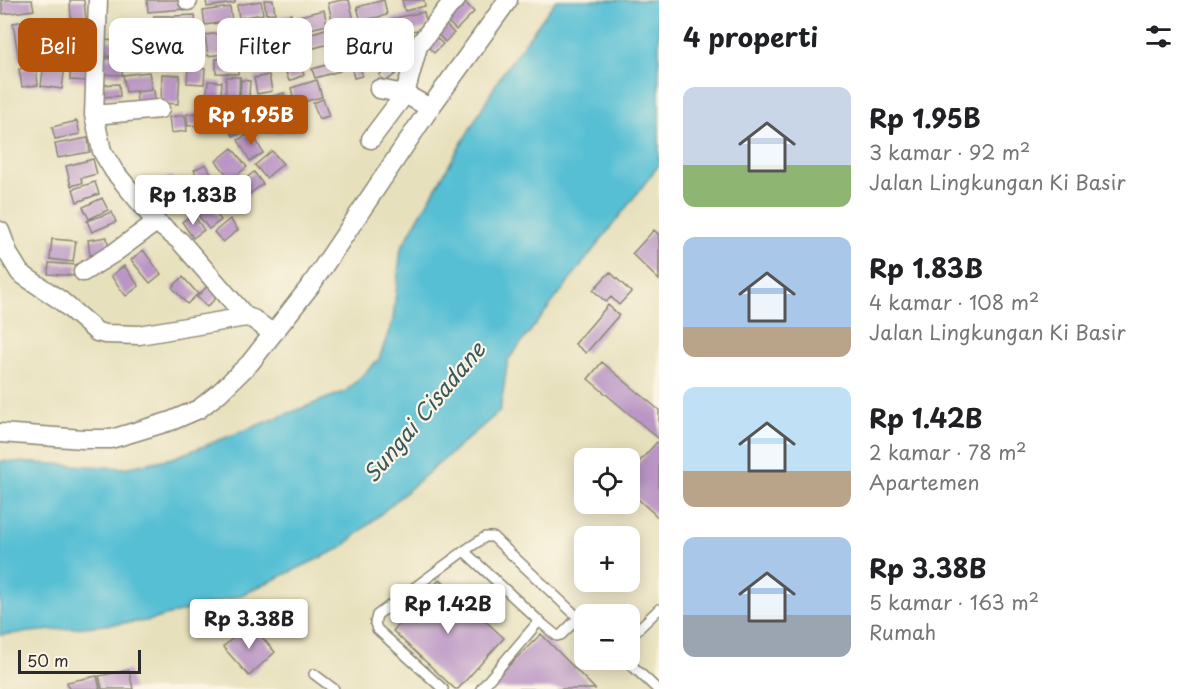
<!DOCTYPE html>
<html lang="id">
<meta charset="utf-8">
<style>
body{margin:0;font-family:"Playpen Sans",sans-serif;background:#f2f2f2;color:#202124;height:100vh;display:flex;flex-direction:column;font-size:22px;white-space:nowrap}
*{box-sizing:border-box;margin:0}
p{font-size:20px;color:#757577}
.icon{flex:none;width:33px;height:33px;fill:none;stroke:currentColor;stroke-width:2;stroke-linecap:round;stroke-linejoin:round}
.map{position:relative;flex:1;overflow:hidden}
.panel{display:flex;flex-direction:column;background:#fff;width:540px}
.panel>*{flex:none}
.top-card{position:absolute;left:18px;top:18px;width:550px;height:54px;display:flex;gap:12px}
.fabs{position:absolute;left:574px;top:448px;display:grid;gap:12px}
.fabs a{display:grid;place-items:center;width:66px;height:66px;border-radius:12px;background:#fff;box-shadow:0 3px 15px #0003;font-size:30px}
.scale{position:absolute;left:18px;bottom:15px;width:123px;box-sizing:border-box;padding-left:6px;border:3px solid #2b2b2b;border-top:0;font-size:16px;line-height:21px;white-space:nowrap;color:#2b2b2b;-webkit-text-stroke:4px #fcf5e5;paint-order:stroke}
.price{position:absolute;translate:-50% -51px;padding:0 14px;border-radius:6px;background:#fff;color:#222;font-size:20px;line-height:39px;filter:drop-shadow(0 2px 3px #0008)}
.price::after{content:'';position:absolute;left:50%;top:36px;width:18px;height:14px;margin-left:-9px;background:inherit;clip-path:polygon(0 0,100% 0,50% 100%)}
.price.active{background:#b45309;color:#fff}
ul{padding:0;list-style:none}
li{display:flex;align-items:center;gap:18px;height:150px;padding:0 24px}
li span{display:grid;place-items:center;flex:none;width:168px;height:120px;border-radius:12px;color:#555}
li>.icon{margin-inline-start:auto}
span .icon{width:72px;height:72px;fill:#fffc;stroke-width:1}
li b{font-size:26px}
h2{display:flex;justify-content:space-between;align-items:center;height:72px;padding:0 24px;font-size:26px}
.tag{padding:0 21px;border-radius:12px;background:#fff;box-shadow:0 3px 15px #0003;font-size:21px;line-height:54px}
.tag.active{background:#b45309;color:#fff}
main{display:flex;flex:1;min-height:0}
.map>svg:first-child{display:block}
.water{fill:#57bfd4;stroke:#417580;stroke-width:1.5}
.building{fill:#ba95c5}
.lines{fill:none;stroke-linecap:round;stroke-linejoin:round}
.lane-casing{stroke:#898674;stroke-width:12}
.street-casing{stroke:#898674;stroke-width:21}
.lane{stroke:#fff;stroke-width:9}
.street{stroke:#fff;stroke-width:18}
.labels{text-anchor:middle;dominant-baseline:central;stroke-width:4.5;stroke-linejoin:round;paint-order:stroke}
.water-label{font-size:22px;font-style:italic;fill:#38575e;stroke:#fcf5e5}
</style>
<main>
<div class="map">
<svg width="659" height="689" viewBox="0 0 659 689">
<rect width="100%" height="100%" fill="#fcf5e5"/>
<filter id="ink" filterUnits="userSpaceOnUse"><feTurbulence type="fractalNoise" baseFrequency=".0167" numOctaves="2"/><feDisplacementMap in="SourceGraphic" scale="12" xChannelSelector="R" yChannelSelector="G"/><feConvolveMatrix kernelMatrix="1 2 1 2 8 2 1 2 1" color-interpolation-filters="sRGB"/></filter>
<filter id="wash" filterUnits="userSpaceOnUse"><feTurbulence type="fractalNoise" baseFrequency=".008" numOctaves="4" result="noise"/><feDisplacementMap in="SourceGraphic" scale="24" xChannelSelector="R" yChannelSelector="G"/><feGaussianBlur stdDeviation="1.35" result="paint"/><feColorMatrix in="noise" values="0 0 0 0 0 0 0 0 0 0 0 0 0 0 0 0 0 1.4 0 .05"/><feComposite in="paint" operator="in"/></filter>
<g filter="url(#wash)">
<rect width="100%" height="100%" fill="#e7e0bc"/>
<path class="water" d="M556,0H659V165L508,360L500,411L341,548L239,596L147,621L0,635V461L124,468L173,458L346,391L379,359L393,320L401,248L500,77Z"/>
<g id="blocks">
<path class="building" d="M1,0H32L34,10L3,14Z
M70,0H84L86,20L71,21Z
M147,0H185V9L148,12Z
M206,0H235V3L207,7Z
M264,0H273L275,13L266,14Z
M342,0H349L354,20L333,24L328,3Z
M384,0L387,15L361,21L357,7Z
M402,0H424L425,6L405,11Z
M261,1L263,14L239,18L237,5Z
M465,2L474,12L456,30L446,20Z
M230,7L232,21L205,25L203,11Z
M324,10L327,25L302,31L299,16Z
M424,12L427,28L393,35L390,19Z
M291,14L294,25L280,28L278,17Z
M195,15L196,31L174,32V16Z
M154,16H172L173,30H154Z
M275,16L279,35L267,37L264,18Z
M44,17L55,53L44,56L33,20L39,58L19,61L13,23L33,20Z
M262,18L264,32L240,35L238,22Z
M384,20L387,35L371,39L367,24Z
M83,23L85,44L57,46L55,25Z
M444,23L454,33L445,42L435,31Z
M365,25L371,52L360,54L354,27Z
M328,28L333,43L310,49L306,35Z
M229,32L232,53L208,56L205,35Z
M354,34L358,50L346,53L343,37Z
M432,34L443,44L434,53L424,42Z
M261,35L263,52L239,56L236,39Z
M389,36L396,49L381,58L373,45Z
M100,40L121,41V56H100Z
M165,43H194V56H165Z
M299,46L301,60L285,64L282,50Z
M155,49L156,65L132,66L131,50Z
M272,52L276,71L263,73L259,55Z
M370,53L373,67L361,69L362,76L354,78L349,58Z
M97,58H122V75L97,74Z
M216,59L238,60V74L216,73Z
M70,61H87V81L70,80Z
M44,62L65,65L62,89L41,86Z
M337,62L340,71L315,78L312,69Z
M393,65L398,72L385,82L379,75Z
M36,67L38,85L22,87L19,69Z
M188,67L205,69L204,84L187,83Z
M301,67L304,75L289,81L286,73Z
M149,72L152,89L126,92L123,75Z
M162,74L180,75L178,104L161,103Z
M269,75L272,91L257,94L254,78Z
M226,77H240L238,109L225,108Z
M241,80L250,81L249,97H240Z
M317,80L322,97L295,104L291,88Z
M208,81L222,82L220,104L206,102Z
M119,84L120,96L100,97L99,85Z
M154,90L155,100L137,102L136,92Z
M284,93L289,110L267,117L261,100Z
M323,99L329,116L319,119L313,103Z
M257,108L264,125L253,129L247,112Z
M218,111L220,123L188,126L187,114Z
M241,112L249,130L233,136L226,119Z
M288,113L293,128L276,134L271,119Z
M185,115L187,131L171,133L169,117Z
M77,121L80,134L55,139L52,127Z
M252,132L263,153L250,161L238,140Z
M88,138L90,152L58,158L55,144Z
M232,148L247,167L231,180L216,161Z
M272,151L283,164L266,178L255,165Z
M93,159L97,174L81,178L82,183L71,186L66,166Z
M206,164L218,187L206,193L194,170Z
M254,172L263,184L244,198L236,186Z
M171,176L184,198L169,207L155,186Z
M95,182L99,194L77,202L73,189Z
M216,193H235V207H216Z
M102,198L108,210L89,219L83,207Z
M205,199L221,220L209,229L193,209Z
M112,212L116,222L92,232L87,221Z
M193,214L204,230L193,238L182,222Z
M230,219L238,230L223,242L214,232Z
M654,230L659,235V280L632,254Z
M107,237L109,253L90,255L88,240Z
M52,239L76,241L73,262L50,259Z
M143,250L161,274L150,283L131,260Z
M49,263L77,265L76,276L48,274Z
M124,266L139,286L126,296L111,276Z
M610,272L631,292L619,305L611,297L606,302L593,290Z
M183,277L198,294L187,304L172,287Z
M211,282L222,292L207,307L197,297Z
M608,305L619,315L586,353L575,344Z
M602,362L659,410V439L588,379Z
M657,442L659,444V518L630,492V472Z
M440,579L504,638L458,689H455L393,631Z
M249,623L275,652L249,676L223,647Z
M541,634L595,689H485Z
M129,670L133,689H102L99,676Z
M97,676L100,689H69L67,682Z"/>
</g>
</g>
<g filter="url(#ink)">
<use href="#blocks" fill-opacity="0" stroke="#898674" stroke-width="1.5"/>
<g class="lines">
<g class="lane-casing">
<path id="lane" d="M578,618L561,635L557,636L539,621L464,551L485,537H493L585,624
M630,637L659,609
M626,660L657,689
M314,674L334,689
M443,689L377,629L375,623L377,615L464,551
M481,689L539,621"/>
</g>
<g class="street-casing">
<path id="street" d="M98,0L94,115L102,151L114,171L156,222L180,241L246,317L253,319L272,333
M188,1V0
M379,89L405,94L430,108
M94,115L160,109
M371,139L405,94L418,46L449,6L456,0
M0,231L9,255L20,273L60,300L97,332L105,334L139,335L246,317
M83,272L114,253L156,222
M0,433L83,439H111L171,421L199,409L219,393L250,363L311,285L430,108L508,0"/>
</g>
<use href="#lane" class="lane"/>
<use href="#street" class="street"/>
</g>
</g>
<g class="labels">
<g class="water-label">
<text transform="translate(423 411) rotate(-50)">Sungai Cisadane</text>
</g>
</g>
</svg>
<div class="fabs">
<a><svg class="icon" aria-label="locate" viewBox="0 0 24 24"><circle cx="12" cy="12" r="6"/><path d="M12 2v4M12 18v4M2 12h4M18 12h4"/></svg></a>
<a>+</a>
<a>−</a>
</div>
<div class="scale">50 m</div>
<b class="price active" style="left:251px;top:146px">Rp 1.95B</b>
<b class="price" style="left:193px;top:226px">Rp 1.83B</b>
<b class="price" style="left:448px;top:635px">Rp 1.42B</b>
<b class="price" style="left:249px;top:650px">Rp 3.38B</b>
<div class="top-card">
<a class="tag active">Beli</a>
<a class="tag">Sewa</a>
<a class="tag">Filter</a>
<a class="tag">Baru</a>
</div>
</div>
<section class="panel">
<h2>4 properti<svg class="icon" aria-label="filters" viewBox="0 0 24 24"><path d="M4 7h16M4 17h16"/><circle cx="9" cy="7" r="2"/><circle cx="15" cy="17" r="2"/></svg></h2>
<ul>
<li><span style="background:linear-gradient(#c9d6e8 65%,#8fb573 0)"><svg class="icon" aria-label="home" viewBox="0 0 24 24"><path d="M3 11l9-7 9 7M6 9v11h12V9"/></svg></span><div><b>Rp 1.95B</b><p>3 kamar · 92 m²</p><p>Jalan Lingkungan Ki Basir</p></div></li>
<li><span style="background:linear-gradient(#a9c7e8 75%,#b9a48a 0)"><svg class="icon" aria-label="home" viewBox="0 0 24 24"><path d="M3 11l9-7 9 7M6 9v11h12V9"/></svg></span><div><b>Rp 1.83B</b><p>4 kamar · 108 m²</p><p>Jalan Lingkungan Ki Basir</p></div></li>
<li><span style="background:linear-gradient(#bfe0f5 70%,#b9a48a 0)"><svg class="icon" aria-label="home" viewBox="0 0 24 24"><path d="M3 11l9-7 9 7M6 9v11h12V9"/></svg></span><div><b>Rp 1.42B</b><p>2 kamar · 78 m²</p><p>Apartemen</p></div></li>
<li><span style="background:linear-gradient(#a9c7e8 65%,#9aa5b1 0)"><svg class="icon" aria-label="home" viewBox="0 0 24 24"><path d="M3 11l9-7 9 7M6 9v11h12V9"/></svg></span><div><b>Rp 3.38B</b><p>5 kamar · 163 m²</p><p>Rumah</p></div></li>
</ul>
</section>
</main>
